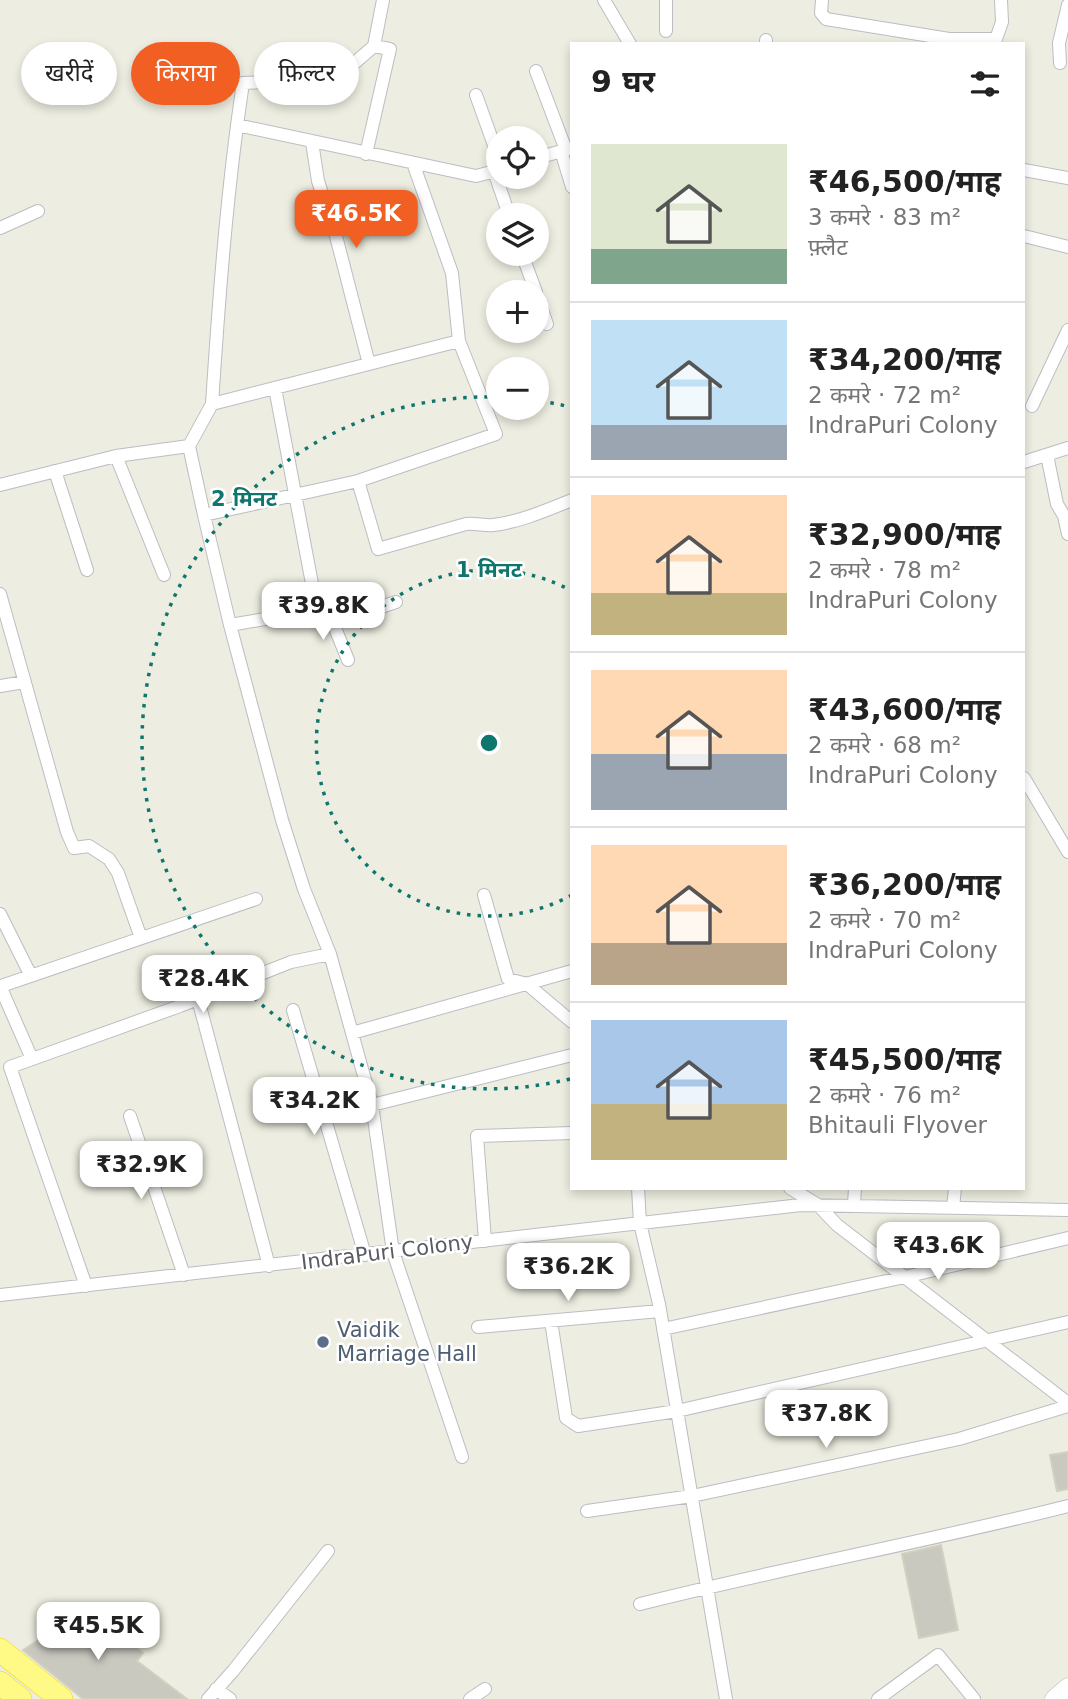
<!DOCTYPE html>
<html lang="hi">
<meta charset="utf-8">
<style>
body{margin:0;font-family:"DejaVu Sans","Noto Sans Devanagari",sans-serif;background:#f2f2f2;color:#222;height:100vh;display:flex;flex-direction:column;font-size:26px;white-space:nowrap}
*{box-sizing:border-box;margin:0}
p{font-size:23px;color:#767676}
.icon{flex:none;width:38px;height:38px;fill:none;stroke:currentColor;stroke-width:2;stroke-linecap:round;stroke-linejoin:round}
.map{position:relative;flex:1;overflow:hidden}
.side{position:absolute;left:570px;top:42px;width:455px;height:1148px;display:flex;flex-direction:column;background:#fff;border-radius:0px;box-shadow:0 4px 10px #0003}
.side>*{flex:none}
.top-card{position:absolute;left:21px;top:42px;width:444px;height:63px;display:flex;gap:14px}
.tools{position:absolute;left:486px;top:126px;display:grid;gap:14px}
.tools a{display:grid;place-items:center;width:63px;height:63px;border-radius:50%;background:#fff;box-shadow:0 4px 10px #0003;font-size:35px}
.price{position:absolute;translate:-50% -60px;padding:0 16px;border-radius:14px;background:#fff;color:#222;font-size:23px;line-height:46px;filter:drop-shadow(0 2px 4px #0008)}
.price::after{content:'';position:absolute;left:50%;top:42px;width:21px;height:16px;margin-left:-10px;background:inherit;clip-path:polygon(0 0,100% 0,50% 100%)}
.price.selected{background:#f15f23;color:#fff}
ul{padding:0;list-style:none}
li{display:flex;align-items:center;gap:21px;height:175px;padding:0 21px}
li+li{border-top:2px solid #e0e0e0}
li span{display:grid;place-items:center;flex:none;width:196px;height:140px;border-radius:0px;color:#555}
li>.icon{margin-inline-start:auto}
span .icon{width:84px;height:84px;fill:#fffc;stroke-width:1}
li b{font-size:30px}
h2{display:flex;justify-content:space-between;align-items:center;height:84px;padding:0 21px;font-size:30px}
.chip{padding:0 24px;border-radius:32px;background:#fff;box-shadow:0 4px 10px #0003;font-size:24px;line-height:63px}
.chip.selected{background:#f15f23;color:#fff}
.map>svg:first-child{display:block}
.building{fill:#cac9c0;stroke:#d2d0bf;stroke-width:2}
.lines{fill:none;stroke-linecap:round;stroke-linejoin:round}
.street-casing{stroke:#bbbdc3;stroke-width:14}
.secondary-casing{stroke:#bebfc7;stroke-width:19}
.highway-casing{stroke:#eed600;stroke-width:24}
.street{stroke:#fff;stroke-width:12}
.secondary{stroke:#fff;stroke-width:18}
.highway{stroke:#fffa86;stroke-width:23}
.ring{fill:none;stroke:#0f766e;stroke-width:3.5;stroke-dasharray:3.5 7}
.service-dot{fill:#5c6f8a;stroke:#fff;stroke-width:2.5}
.labels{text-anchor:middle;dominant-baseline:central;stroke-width:5;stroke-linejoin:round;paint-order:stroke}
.street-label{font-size:21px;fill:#595b63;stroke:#fff}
.service-label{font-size:21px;fill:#4e5e75;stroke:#fff;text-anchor:start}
.centre{fill:#0f766e;stroke:#fff;stroke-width:3.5}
.ring-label{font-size:21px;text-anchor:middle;font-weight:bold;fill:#0f766e;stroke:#fff;stroke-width:5;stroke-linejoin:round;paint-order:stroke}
</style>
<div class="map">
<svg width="1068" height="1699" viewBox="0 0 1068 1699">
<rect width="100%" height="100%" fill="#edede1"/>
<path class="building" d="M1068,1452V1489L1057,1491L1050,1455Z
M941,1545L958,1630L919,1638L902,1554Z
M86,1609L143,1653L137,1661L187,1699H83L23,1650Z"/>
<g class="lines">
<g class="street-casing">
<path id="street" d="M604,0L630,44
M822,0L821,13L826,19L949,39H996L1002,22L1001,0
M666,31V0
M766,44V40
M1060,63L1059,43L1068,5
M536,71L566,150
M476,95L499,159
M237,125L476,176L499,170
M312,142L318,181L336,236L369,364
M561,151L572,187
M366,154L390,49L374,46
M537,158L569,149
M1024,170L1068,178
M494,171L509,215
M0,228L38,211
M1024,236L1068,247
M522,254L536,292
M537,296L547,324
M275,388L317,610L230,625L282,820L304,889L330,954
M212,404C219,297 227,189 243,83L287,81L343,73L374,46L383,0
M1032,406L1068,330
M189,446L204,515L358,481L496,434L459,341
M1047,455L1057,504L1064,516L1068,534
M116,456L164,575
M1024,462L1068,448
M55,471L87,570
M358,481L378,549L466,524C476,523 485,526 493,525C520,522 547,510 572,500
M0,485L116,456L189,446L212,404L459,341L452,273L413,163
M204,515L230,625
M0,594L67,832L74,848L89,846L109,859L118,873L141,938
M317,610L333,623L348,660
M333,623L396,602
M0,686L24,682
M1024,778L1068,852
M484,895L508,979L527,984L572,1022
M0,914L31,976
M0,986L32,1059
M1,986L256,899
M198,999L269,1266
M293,1010L365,1255
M352,1033L372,1105L572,1055
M372,1105L393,1252L462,1457
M130,1116L184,1275
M638,1188L640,1223L659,1304L726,1699
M790,1188L818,1205L837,1225L1068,1403
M854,1205L855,1188
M953,1207L955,1188
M485,1241L477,1136L572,1133
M86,1286L10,1067L180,1006L291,962L330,954L352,1033L572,971
M0,1295L801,1205L1068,1210
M551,1321L566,1418L578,1426L677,1411L1068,1322
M478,1327L660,1311
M663,1329L905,1277L1068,1238
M587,1511L692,1496L959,1439L1068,1406
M640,1604C782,1568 926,1542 1068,1506
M216,1689L230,1699
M208,1699L233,1671L328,1551
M470,1699L485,1689
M878,1699L938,1655L974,1699"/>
</g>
<g class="secondary-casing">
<path id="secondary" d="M1054,1699L1068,1687"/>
</g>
<g class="highway-casing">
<path id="highway" d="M0,1650L61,1699
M0,1683L20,1699"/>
</g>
<use href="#street" class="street"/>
<use href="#secondary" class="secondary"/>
<use href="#highway" class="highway"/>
</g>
<g class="ring">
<path d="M572 895A173 173 0 1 1 572 591"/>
<path d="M570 1079A346 346 0 1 1 498 397M540 401A346 346 0 0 1 570 407"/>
</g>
<circle class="service-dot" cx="323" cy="1342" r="7"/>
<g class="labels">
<g class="street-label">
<text transform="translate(387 1252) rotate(-7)">IndraPuri Colony</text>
</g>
<g class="service-label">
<text x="337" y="1330">Vaidik<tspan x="337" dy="24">Marriage Hall</tspan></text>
</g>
</g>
<circle cx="489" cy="743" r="10" class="centre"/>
<g class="ring-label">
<text x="244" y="506">2 मिनट</text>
<text x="489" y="577">1 मिनट</text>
</g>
</svg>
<div class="tools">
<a><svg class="icon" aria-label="locate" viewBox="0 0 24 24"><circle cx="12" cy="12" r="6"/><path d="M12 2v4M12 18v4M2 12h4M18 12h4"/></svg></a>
<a><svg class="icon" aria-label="layers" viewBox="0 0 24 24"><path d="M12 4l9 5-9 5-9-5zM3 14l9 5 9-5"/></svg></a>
<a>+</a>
<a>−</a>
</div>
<b class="price selected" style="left:356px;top:250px">₹46.5K</b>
<b class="price" style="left:323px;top:642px">₹39.8K</b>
<b class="price" style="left:203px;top:1015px">₹28.4K</b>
<b class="price" style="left:314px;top:1137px">₹34.2K</b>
<b class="price" style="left:141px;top:1201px">₹32.9K</b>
<b class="price" style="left:938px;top:1282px">₹43.6K</b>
<b class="price" style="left:568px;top:1303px">₹36.2K</b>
<b class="price" style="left:826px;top:1450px">₹37.8K</b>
<b class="price" style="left:98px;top:1662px">₹45.5K</b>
<div class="top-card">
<a class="chip">खरीदें</a>
<a class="chip selected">किराया</a>
<a class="chip">फ़िल्टर</a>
</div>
<section class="side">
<h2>9 घर<svg class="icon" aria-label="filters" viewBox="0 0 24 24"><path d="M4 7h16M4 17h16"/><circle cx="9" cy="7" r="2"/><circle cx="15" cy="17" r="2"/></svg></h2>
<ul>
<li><span style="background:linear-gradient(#dfe7d0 75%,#7fa58c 0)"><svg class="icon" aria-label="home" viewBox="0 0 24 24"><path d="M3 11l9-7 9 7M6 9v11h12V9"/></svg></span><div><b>₹46,500/माह</b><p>3 कमरे · 83 m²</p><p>फ़्लैट</p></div></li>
<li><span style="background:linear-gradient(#bfe0f5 75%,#9aa5b1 0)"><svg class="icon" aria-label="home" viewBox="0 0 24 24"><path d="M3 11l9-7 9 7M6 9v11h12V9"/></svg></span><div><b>₹34,200/माह</b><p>2 कमरे · 72 m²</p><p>IndraPuri Colony</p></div></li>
<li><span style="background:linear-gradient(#ffd9b3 70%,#c2b280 0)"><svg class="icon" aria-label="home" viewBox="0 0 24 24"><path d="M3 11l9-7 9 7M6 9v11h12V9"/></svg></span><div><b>₹32,900/माह</b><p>2 कमरे · 78 m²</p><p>IndraPuri Colony</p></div></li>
<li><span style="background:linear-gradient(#ffd9b3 60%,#9aa5b1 0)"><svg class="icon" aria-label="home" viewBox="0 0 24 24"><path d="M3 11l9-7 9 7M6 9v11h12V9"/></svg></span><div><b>₹43,600/माह</b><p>2 कमरे · 68 m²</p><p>IndraPuri Colony</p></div></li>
<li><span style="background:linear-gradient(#ffd9b3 70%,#b9a48a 0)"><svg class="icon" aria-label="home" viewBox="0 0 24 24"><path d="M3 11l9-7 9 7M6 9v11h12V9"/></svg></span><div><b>₹36,200/माह</b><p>2 कमरे · 70 m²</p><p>IndraPuri Colony</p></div></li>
<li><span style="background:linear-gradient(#a9c7e8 60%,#c2b280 0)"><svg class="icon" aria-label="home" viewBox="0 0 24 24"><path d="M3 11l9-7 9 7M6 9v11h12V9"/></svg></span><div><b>₹45,500/माह</b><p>2 कमरे · 76 m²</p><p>Bhitauli Flyover</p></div></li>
</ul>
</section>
</div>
